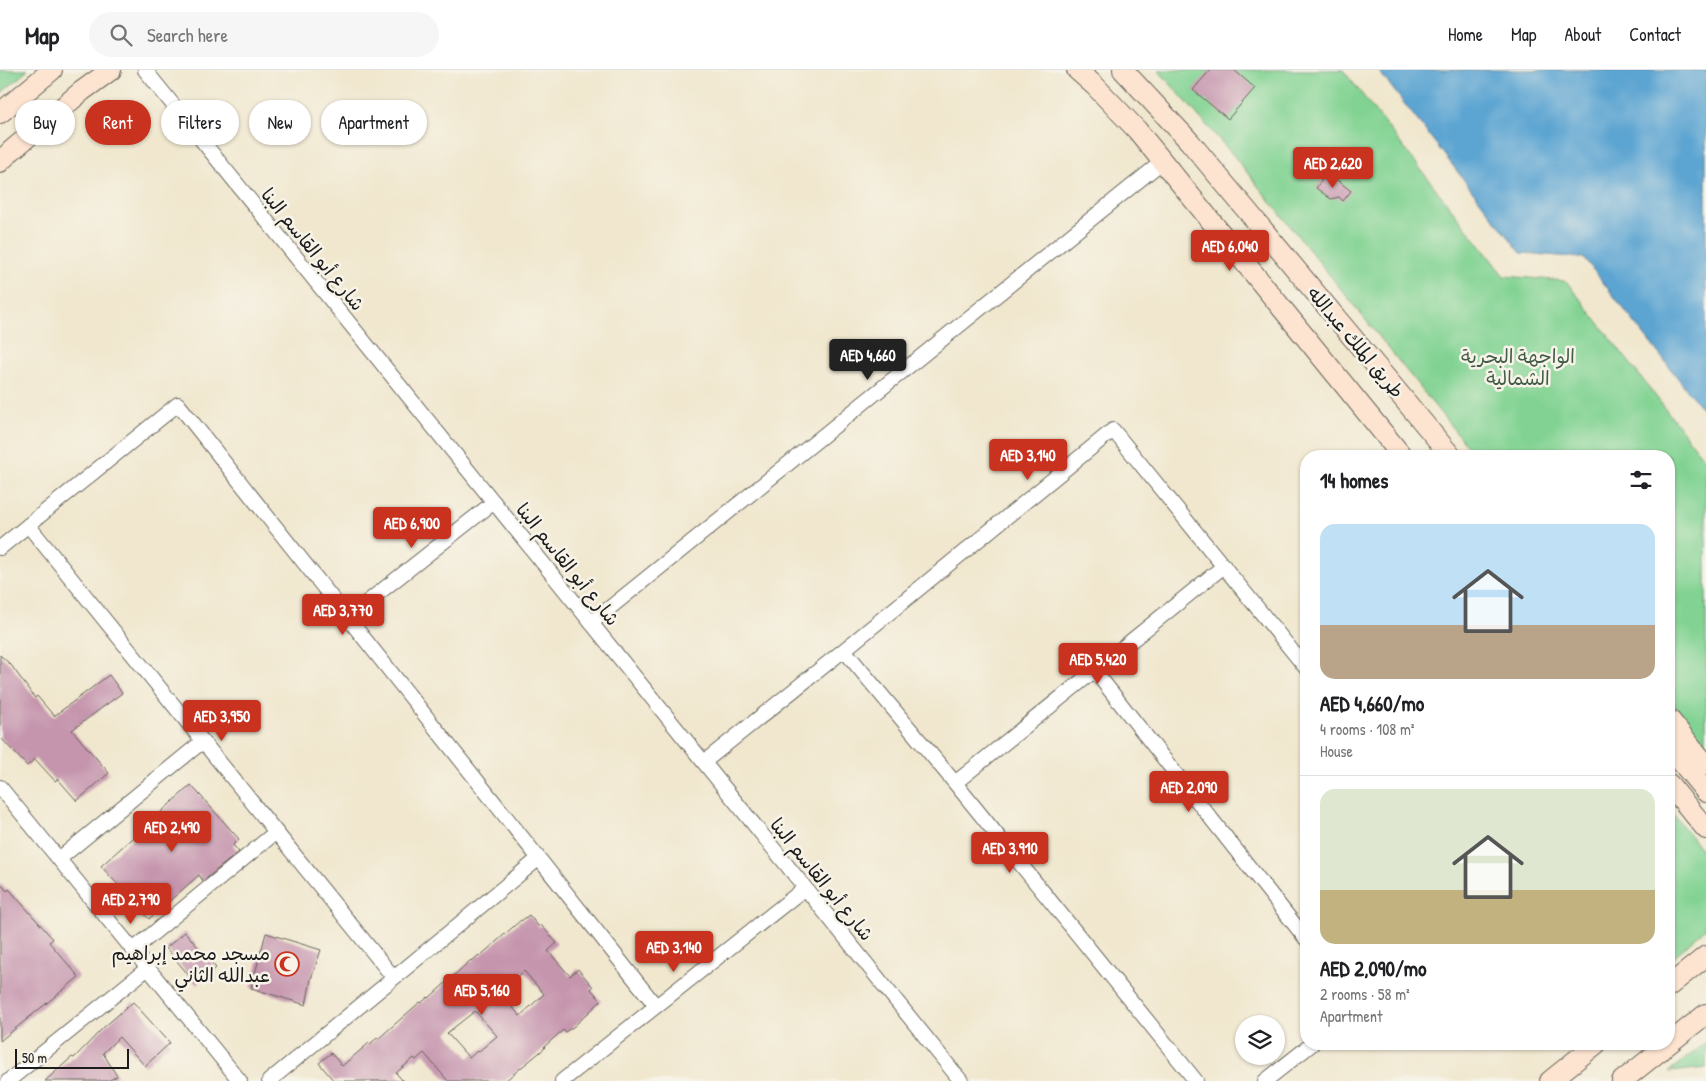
<!DOCTYPE html>
<meta charset="utf-8">
<style>
body{margin:0;font-family:"Patrick Hand","Playpen Sans Arabic",sans-serif;background:#f6f6f6;color:#202124;height:100vh;display:flex;flex-direction:column;font-size:19px;white-space:nowrap}
*{box-sizing:border-box;margin:0}
p{font-size:16px;color:#757577}
.icon{flex:none;width:28px;height:28px;fill:none;stroke:currentColor;stroke-width:2;stroke-linecap:round;stroke-linejoin:round}
.map{position:relative;flex:1;overflow:hidden}
.sheet{position:absolute;left:1300px;top:380px;width:375px;height:600px;display:flex;flex-direction:column;background:#fff;border-radius:20px;box-shadow:0 1px 4px #0004}
.sheet>*{flex:none}
.guide{position:absolute;left:15px;top:30px;width:475px;height:45px;display:flex;gap:10px}
.fabs{position:absolute;left:1235px;top:945px;display:grid;gap:10px}
.fabs a{display:grid;place-items:center;width:50px;height:50px;border-radius:50%;background:#fff;box-shadow:0 1px 4px #0004;font-size:25px}
.scale{position:absolute;left:15px;bottom:12px;width:114px;box-sizing:border-box;padding-left:5px;border:2px solid #1c1c1c;border-top:0;font-size:14px;line-height:18px;white-space:nowrap;color:#1c1c1c;-webkit-text-stroke:4px #f7f3e8;paint-order:stroke}
.price{position:absolute;translate:-50% -42px;padding:0 11px;border-radius:5px;background:#c8321e;color:#fff;font-size:16px;line-height:32px;filter:drop-shadow(0 1px 2px #0008)}
.price::after{content:'';position:absolute;left:50%;top:30px;width:15px;height:11px;margin-left:-8px;background:inherit;clip-path:polygon(0 0,100% 0,50% 100%)}
.price.on{background:#222;color:#fff}
ul{padding:0;list-style:none}
li{display:grid;align-content:center;gap:10px;height:265px;padding:0 20px}
li+li{border-top:1px solid #e0e0e0}
li span{display:grid;place-items:center;height:155px;border-radius:15px;color:#555}
li>.icon{margin-inline-start:auto}
span .icon{width:90px;height:90px;fill:#fffc;stroke-width:1}
li b{font-size:21px}
h2{display:flex;justify-content:space-between;align-items:center;height:60px;padding:0 20px;font-size:21px}
.chip{padding:0 18px;border-radius:22px;background:#fff;box-shadow:0 1px 4px #0004;font-size:18px;line-height:45px}
.chip.on{background:#c8321e;color:#fff}
header{display:flex;align-items:center;gap:30px;box-sizing:border-box;height:70px;padding:0 25px;background:#fff;border-bottom:1px solid #e0e0e0}
header strong{font-size:24px}
nav{display:flex;gap:28px;margin-inline-start:auto;font-size:18px}
.search{width:350px;height:45px;background:#f6f6f6;display:flex;align-items:center;gap:12px;box-sizing:border-box;padding:0 18px;border-radius:28px;color:#757577;font-size:19px}
.map>svg:first-child{display:block}
.green{fill:#82d393;stroke:#4f7858}
.water{fill:#5ba4d2;stroke:#3c6077}
.building{fill:#c594ad;fill-rule:evenodd}
.lines{fill:none;stroke-linecap:round;stroke-linejoin:round}
.street-casing{stroke:#66635a;stroke-width:16}
.secondary-casing{stroke:#66635a;stroke-width:22}
.street{stroke:#fff;stroke-width:14}
.secondary{stroke:#fde4d1;stroke-width:20}
.labels{text-anchor:middle;dominant-baseline:central;stroke-width:5;stroke-linejoin:round;paint-order:stroke}
.street-label{font-size:19px;fill:#1c1c1c;stroke:#f7f3e8}
.park-label{font-size:19px;fill:#405c46;stroke:#f7f3e8}
.poi-label{font-size:19px;fill:#1c1c1c;stroke:#f7f3e8;text-anchor:end}
</style>
<header>
<strong>Map</strong>
<div class="search"><svg class="icon" aria-label="search" viewBox="0 0 24 24"><circle cx="10" cy="10" r="6"/><path d="M15 15l6 6"/></svg>Search here</div>
<nav><a>Home</a><a>Map</a><a>About</a><a>Contact</a></nav>
</header>
<div class="map">
<svg width="1706" height="1011" viewBox="0 0 1706 1011">
<rect width="100%" height="100%" fill="#f7f3e8"/>
<filter id="ink" filterUnits="userSpaceOnUse"><feTurbulence type="fractalNoise" baseFrequency=".02" numOctaves="2"/><feDisplacementMap in="SourceGraphic" scale="10" xChannelSelector="R" yChannelSelector="G"/><feConvolveMatrix kernelMatrix="1 2 1 2 8 2 1 2 1" color-interpolation-filters="sRGB"/></filter>
<filter id="wash" filterUnits="userSpaceOnUse"><feTurbulence type="fractalNoise" baseFrequency=".0096" numOctaves="4" result="noise"/><feDisplacementMap in="SourceGraphic" scale="20" xChannelSelector="R" yChannelSelector="G"/><feGaussianBlur stdDeviation="1.12" result="paint"/><feColorMatrix in="noise" values="0 0 0 0 0 0 0 0 0 0 0 0 0 0 0 0 0 1.4 0 .05"/><feComposite in="paint" operator="in"/></filter>
<g filter="url(#wash)">
<rect width="100%" height="100%" fill="#f0e7ce"/>
<path class="green" d="M0,0H28L0,24Z
M1158,0H1343L1504,206L1566,211L1706,391V674L1669,628V386H1475L1233,85Z
M1669,739L1706,785V858L1669,891Z
M1706,972V998L1669,1002Z"/>
<path class="water" d="M1378,0H1706V344L1584,188L1521,183Z"/>
<g id="blocks">
<path class="building" d="M1210,0H1234L1255,18L1228,49L1193,20Z
M1324,107L1329,110L1336,109L1351,121L1343,131L1339,127L1331,129L1316,118Z
M0,585L11,595L35,628L37,626L54,646L109,605L122,623L72,660L109,703L77,731L58,709L55,711L35,689L27,696L0,667Z
M191,715L239,769L233,775L239,782L203,811L199,805L149,849L101,796Z
M0,813L7,821L9,819L53,869L49,872L79,907L0,971Z
M529,845L539,857L541,855L557,873L548,881L570,906L578,899L593,917L591,919L601,931L573,957L565,962L563,960L544,977L545,978L505,1011H448L424,983L416,990L414,988L396,1003L403,1011H334L319,993L331,983L342,996L369,973L370,974L377,968L378,969L420,932L421,933L428,927L429,928L471,890L472,891L479,885L480,886L521,850V851ZM524,901L544,924L520,946L500,922ZM475,941L497,966L478,982L477,981L469,988L447,963Z
M185,862L216,898L197,915L166,878Z
M266,863L321,880L311,909L306,935L251,918Z
M133,932L170,973L145,996L119,967L103,983L117,1006L108,1011H45L72,987L74,988L103,958Z"/>
</g>
</g>
<g filter="url(#ink)">
<use href="#blocks" fill-opacity="0" stroke="#66635a" stroke-width="1"/>
<g class="lines">
<g class="street-casing">
<path id="street" d="M145,0L961,1011
M28,455L394,908
M0,478L178,334L656,936
M347,548L494,432
M591,553L1163,91
M844,580L955,713L1196,1011
M1094,600L1306,869
M704,692L844,580L1113,360L1306,598
M955,713L1224,496
M0,717L240,1011
M59,789L203,671
M133,880L276,762
M8,1011L148,898
M269,1011L538,789
M562,1011L805,818
M1265,1011L1312,974"/>
</g>
<g class="secondary-casing">
<path id="secondary" d="M1077,0L1095,16L1137,60L1402,386
M1123,0L1190,72L1451,386
M0,43L52,0
M0,92L11,81L82,21L111,0
M1669,649L1706,695
M1669,677L1706,722
M1669,714L1706,759
M1669,916L1706,886
M1550,1011L1596,974
M1622,1011L1706,944"/>
</g>
<use href="#street" class="street"/>
<use href="#secondary" class="secondary"/>
</g>
</g>
<defs>
<g id="mosque-ring" transform="scale(1.25)"><circle r="9.5" fill="#f7f3e8" stroke="#c8321e" stroke-width="1.5"/><path d="M3.5-4.9A6 6 0 1 0 3.5 4.9A5 5 0 1 1 3.5-4.9Z" fill="#c8321e"/></g>
</defs>
<g fill-rule="evenodd">
<use href="#mosque-ring" x="287" y="894"/>
</g>
<g class="labels">
<g class="street-label">
<text transform="translate(313 179) rotate(51)">شارع أبو القاسم البنا</text>
<text transform="translate(1356 272) rotate(50)">طريق الملك عبدالله</text>
<text transform="translate(568 494) rotate(51)">شارع أبو القاسم البنا</text>
<text transform="translate(822 809) rotate(51)">شارع أبو القاسم البنا</text>
</g>
<g class="park-label">
<text x="1518" y="286">الواجهة البحرية<tspan x="1518" dy="22">الشمالية</tspan></text>
</g>
<g class="poi-label">
<text x="270" y="883">مسجد محمد إبراهيم<tspan x="270" dy="22">عبدالله الثاني</tspan></text>
</g>
</g>
</svg>
<div class="fabs">
<a><svg class="icon" aria-label="layers" viewBox="0 0 24 24"><path d="M12 4l9 5-9 5-9-5zM3 14l9 5 9-5"/></svg></a>
</div>
<div class="scale">50 m</div>
<b class="price" style="left:1333px;top:119px">AED 2,620</b>
<b class="price" style="left:1230px;top:202px">AED 6,040</b>
<b class="price on" style="left:868px;top:311px">AED 4,660</b>
<b class="price" style="left:1028px;top:411px">AED 3,140</b>
<b class="price" style="left:412px;top:479px">AED 6,900</b>
<b class="price" style="left:343px;top:566px">AED 3,770</b>
<b class="price" style="left:1098px;top:615px">AED 5,420</b>
<b class="price" style="left:222px;top:672px">AED 3,950</b>
<b class="price" style="left:1189px;top:743px">AED 2,090</b>
<b class="price" style="left:172px;top:783px">AED 2,490</b>
<b class="price" style="left:1010px;top:804px">AED 3,910</b>
<b class="price" style="left:131px;top:855px">AED 2,790</b>
<b class="price" style="left:674px;top:903px">AED 3,140</b>
<b class="price" style="left:482px;top:946px">AED 5,160</b>
<div class="guide">
<a class="chip">Buy</a>
<a class="chip on">Rent</a>
<a class="chip">Filters</a>
<a class="chip">New</a>
<a class="chip">Apartment</a>
</div>
<section class="sheet">
<h2>14 homes<svg class="icon" aria-label="filters" viewBox="0 0 24 24"><path d="M4 7h16M4 17h16"/><circle cx="9" cy="7" r="2"/><circle cx="15" cy="17" r="2"/></svg></h2>
<ul>
<li><span style="background:linear-gradient(#bfe0f5 65%,#b9a48a 0)"><svg class="icon" aria-label="home" viewBox="0 0 24 24"><path d="M3 11l9-7 9 7M6 9v11h12V9"/></svg></span><div><b>AED 4,660/mo</b><p>4 rooms · 108 m²</p><p>House</p></div></li>
<li><span style="background:linear-gradient(#dfe7d0 65%,#c2b280 0)"><svg class="icon" aria-label="home" viewBox="0 0 24 24"><path d="M3 11l9-7 9 7M6 9v11h12V9"/></svg></span><div><b>AED 2,090/mo</b><p>2 rooms · 58 m²</p><p>Apartment</p></div></li>
</ul>
</section>
</div>
